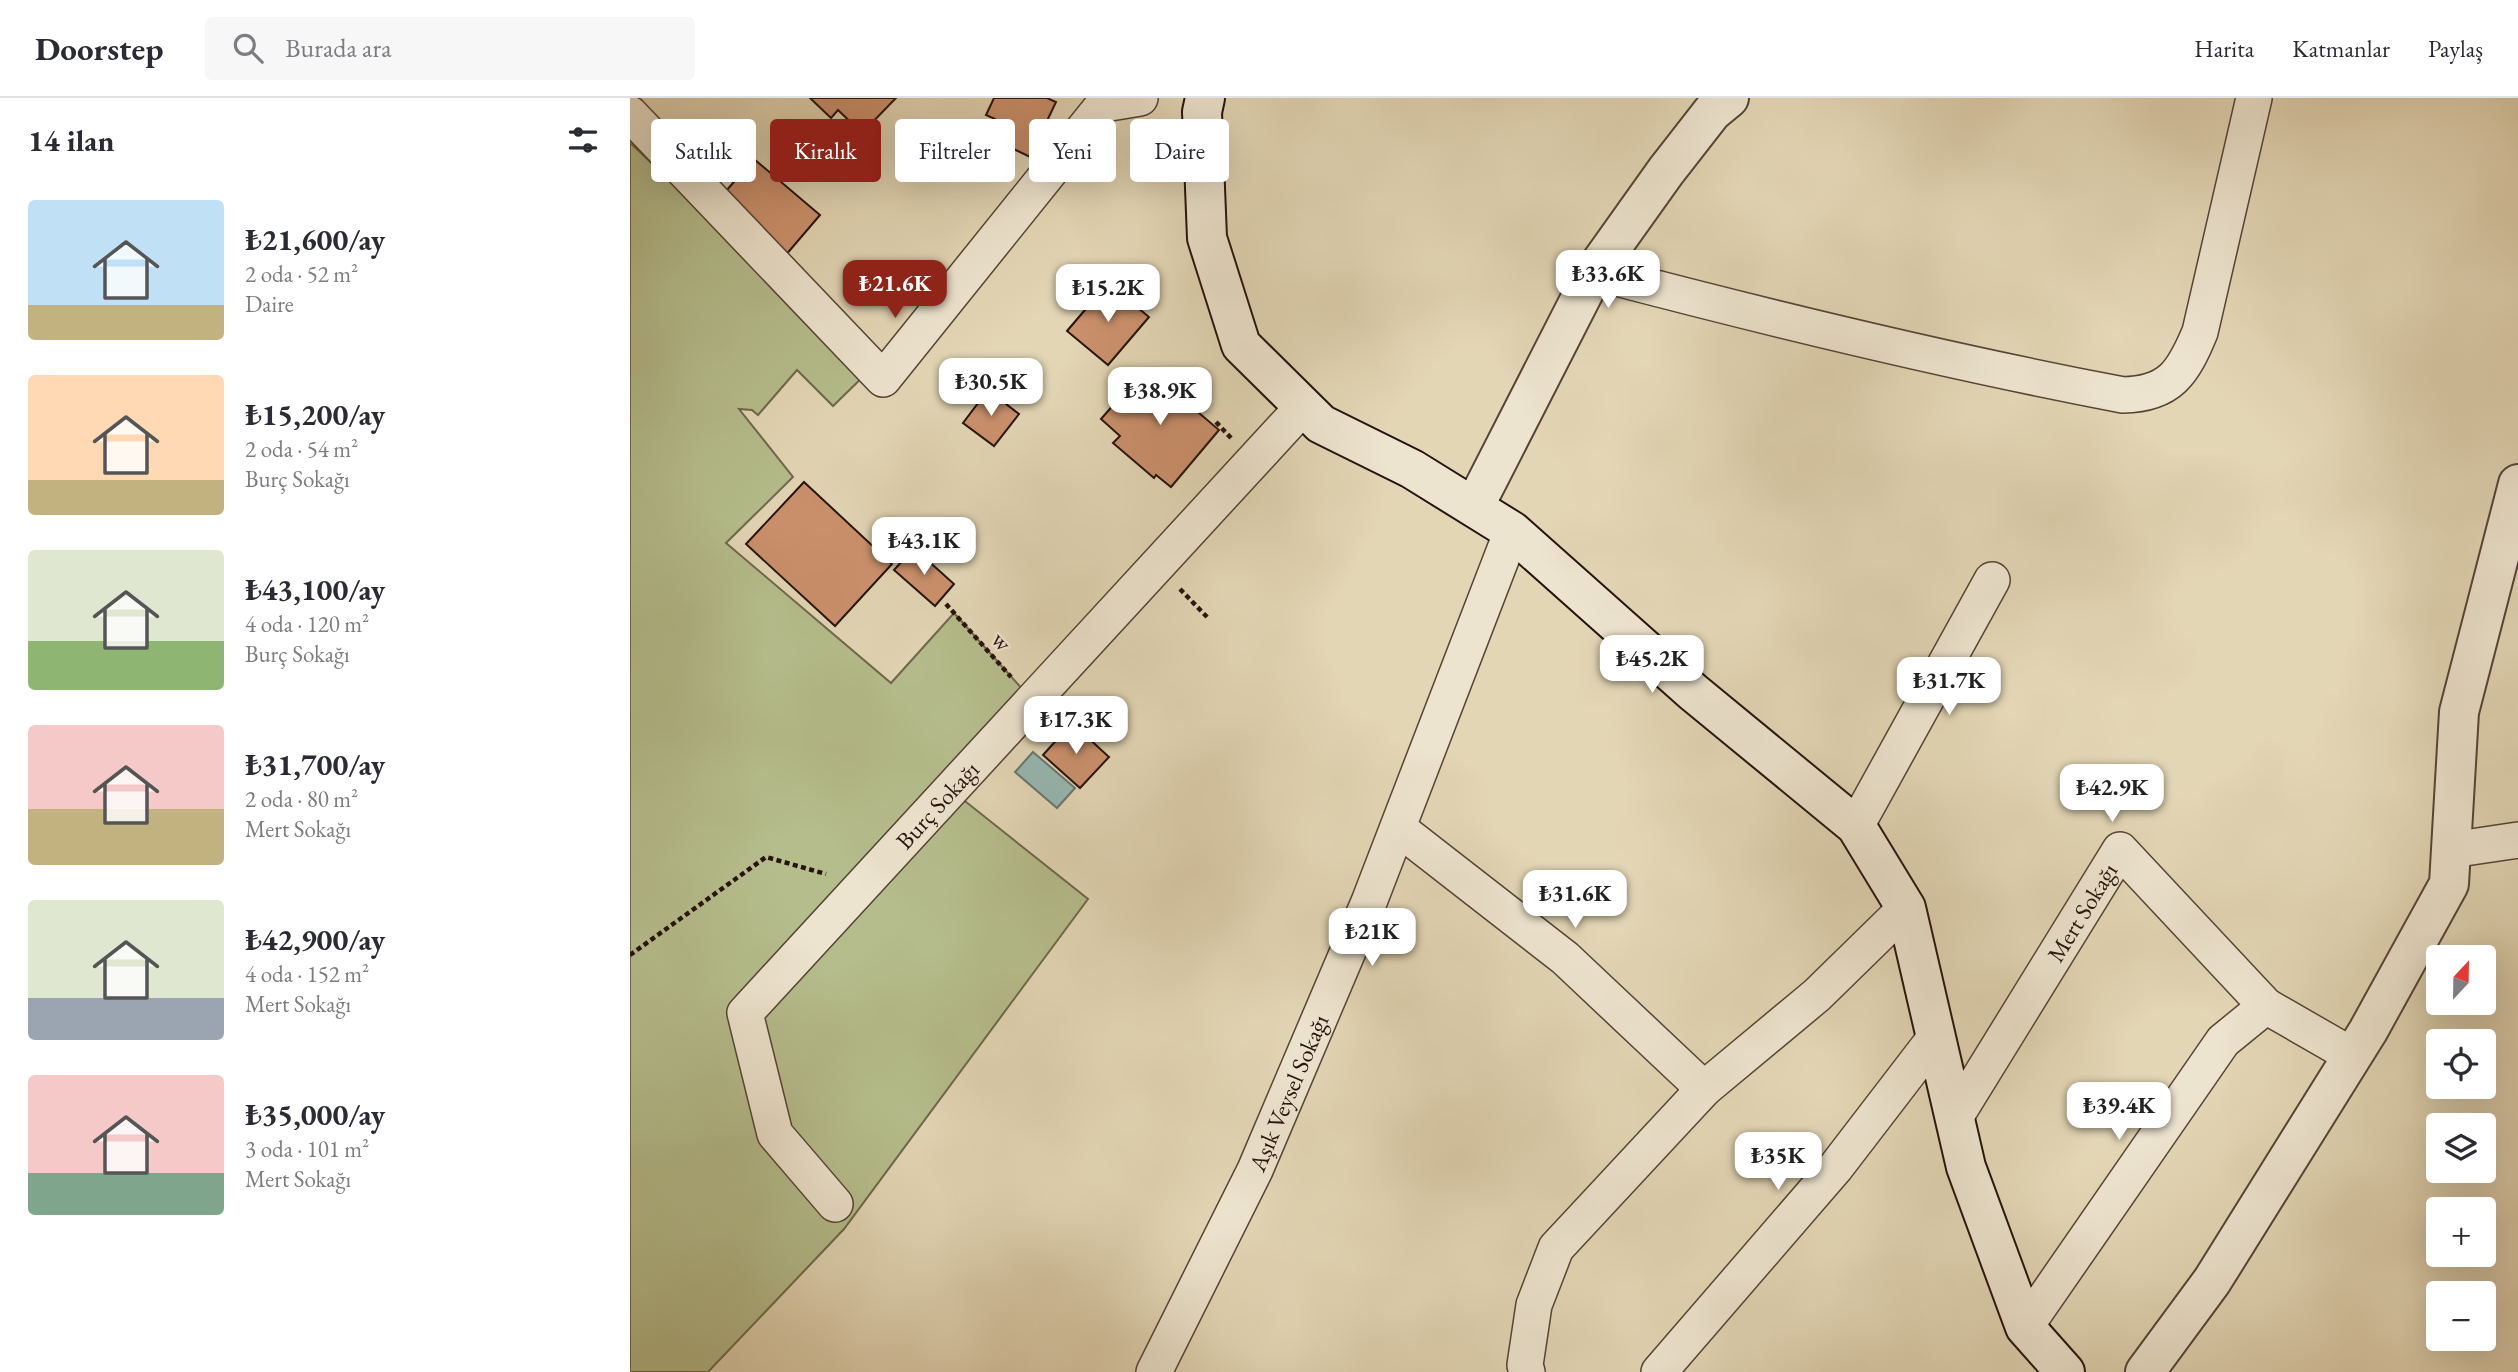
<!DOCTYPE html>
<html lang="tr">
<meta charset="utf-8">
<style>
body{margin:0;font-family:"EB Garamond",serif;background:#f7f7f7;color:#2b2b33;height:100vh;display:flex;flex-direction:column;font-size:26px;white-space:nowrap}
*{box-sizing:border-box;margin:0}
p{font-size:23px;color:#7c7c81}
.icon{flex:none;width:38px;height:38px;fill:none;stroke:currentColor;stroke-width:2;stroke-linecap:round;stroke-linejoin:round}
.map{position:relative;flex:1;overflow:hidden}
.panel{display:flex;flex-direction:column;background:#fff;width:630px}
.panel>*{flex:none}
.guide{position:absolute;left:21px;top:21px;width:665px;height:63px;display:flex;gap:14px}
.needle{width:46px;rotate:22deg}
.fabs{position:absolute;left:1796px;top:847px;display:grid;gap:14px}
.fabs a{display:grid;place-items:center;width:70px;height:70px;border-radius:7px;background:#fff;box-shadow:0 7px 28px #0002;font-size:35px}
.price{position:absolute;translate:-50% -60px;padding:0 16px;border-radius:14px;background:#fff;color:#222;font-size:23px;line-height:46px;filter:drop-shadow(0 2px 4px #0008)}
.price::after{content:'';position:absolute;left:50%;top:42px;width:21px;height:16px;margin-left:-10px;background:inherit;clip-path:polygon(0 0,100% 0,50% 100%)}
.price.current{background:#8f2418;color:#fff}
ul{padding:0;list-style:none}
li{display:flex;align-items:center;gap:21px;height:175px;padding:0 28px}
li span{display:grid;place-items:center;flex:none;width:196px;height:140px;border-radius:7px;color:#555}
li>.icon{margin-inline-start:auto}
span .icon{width:84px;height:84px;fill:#fffc;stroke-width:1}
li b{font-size:30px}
h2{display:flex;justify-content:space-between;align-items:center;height:84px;padding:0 28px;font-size:30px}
.chip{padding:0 24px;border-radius:7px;background:#fff;box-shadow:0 7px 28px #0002;font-size:24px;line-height:63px}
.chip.current{background:#8f2418;color:#fff}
header{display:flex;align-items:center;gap:42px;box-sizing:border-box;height:98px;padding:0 35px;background:#fff;border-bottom:2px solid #e1e1e2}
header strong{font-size:33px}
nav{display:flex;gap:38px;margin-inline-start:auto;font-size:24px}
.search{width:490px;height:63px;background:#f7f7f7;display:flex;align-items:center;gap:18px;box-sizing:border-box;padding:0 24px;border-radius:7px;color:#7c7c81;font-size:26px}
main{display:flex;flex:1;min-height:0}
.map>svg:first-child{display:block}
.green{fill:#b5bd8c;stroke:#6e684c;stroke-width:2}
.water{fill:#96b8b3;stroke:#697670;stroke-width:2}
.building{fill:#cb916d;stroke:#26130c;stroke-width:2}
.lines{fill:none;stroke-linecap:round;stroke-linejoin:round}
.minor-casing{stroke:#554436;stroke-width:38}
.tertiary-casing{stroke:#554436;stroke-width:42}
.secondary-casing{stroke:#26130c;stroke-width:42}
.path{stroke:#26130c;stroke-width:4.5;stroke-dasharray:5 3.5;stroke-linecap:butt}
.minor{stroke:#ede4cf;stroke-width:35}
.tertiary{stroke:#ede4cf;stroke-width:38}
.secondary{stroke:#ede4cf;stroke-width:38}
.labels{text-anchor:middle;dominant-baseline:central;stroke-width:5;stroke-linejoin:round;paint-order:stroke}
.street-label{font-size:24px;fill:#26130c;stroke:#ede4cf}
</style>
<header>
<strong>Doorstep</strong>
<div class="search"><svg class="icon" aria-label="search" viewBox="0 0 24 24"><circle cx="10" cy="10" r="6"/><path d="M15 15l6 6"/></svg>Burada ara</div>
<nav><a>Harita</a><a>Katmanlar</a><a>Paylaş</a></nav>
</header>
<main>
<section class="panel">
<h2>14 ilan<svg class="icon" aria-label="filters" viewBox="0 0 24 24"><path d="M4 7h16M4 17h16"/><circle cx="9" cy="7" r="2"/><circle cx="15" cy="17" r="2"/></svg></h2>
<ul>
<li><span style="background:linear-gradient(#bfe0f5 75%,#c2b280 0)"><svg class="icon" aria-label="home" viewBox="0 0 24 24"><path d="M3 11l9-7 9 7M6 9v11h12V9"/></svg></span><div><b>₺21,600/ay</b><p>2 oda · 52 m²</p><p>Daire</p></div></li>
<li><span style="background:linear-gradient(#ffd9b3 75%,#c2b280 0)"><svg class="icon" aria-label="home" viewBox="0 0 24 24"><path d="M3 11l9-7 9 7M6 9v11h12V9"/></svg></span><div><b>₺15,200/ay</b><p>2 oda · 54 m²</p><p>Burç Sokağı</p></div></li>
<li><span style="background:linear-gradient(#dfe7d0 65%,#8fb573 0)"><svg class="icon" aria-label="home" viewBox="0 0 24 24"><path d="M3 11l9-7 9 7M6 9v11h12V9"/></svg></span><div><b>₺43,100/ay</b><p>4 oda · 120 m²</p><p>Burç Sokağı</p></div></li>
<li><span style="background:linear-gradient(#f6c9c9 60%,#c2b280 0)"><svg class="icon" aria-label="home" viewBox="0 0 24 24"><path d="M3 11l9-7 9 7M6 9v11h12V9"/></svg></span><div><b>₺31,700/ay</b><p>2 oda · 80 m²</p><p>Mert Sokağı</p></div></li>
<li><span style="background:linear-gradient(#dfe7d0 70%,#9aa5b1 0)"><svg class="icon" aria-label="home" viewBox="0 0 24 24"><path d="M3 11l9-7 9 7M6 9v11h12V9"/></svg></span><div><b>₺42,900/ay</b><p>4 oda · 152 m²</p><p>Mert Sokağı</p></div></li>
<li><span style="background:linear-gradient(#f6c9c9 70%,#7fa58c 0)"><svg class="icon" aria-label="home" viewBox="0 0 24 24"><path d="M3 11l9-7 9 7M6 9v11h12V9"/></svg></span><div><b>₺35,000/ay</b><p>3 oda · 101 m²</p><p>Mert Sokağı</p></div></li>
</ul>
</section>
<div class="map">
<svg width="1888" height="1274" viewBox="0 0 1888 1274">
<rect width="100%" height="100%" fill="#e3d6b5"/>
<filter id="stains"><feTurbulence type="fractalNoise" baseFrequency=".00286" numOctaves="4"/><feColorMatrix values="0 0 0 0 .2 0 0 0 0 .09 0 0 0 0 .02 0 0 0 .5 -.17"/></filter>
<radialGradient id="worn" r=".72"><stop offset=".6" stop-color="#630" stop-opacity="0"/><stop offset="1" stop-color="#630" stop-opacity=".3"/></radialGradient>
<path class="green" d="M0,45L242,270L203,308L167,272L128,317L122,312L109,311L163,379L96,445L261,585L324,515L403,603L321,692L458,801L214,1131L78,1274H0Z"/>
<path class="water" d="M403,654L445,690L427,710L385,674Z"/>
<path class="building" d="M180,0H266L232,35L208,12L201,20Z
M364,0H417L426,4L400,59L357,38L365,21L356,17Z
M124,61L190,117L155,158L89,101Z
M478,185L519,219L478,267L437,233Z
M515,271L535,288L544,282L575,309L569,315L589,332L541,389L526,377L524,380L483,345L490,338L471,321Z
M358,292L389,316L364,348L333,325Z
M174,384L262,466L205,528L116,446Z
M284,450L324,486L305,508L264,472Z
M442,625L479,659L450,690L413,657Z"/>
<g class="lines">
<g class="minor-casing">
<g id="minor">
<path d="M0,16L253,281L474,6L510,0"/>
<path d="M964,174C1138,220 1315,263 1493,297C1540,296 1553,275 1570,234L1624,0"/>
<path d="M1226,728L1362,482"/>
<path d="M768,730L935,860L1074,991"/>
<path d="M1821,752L1888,742"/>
<path id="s1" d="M1324,1021L1490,752L1636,908L1723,958"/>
<path id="s2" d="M205,1106L145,1036L115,915L673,309"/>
<path d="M1395,1229L1593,943L1636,908"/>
<path id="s3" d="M524,1274L625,1072L739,804L882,433"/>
<path d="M897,1274L895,1267L904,1207L926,1150L1074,991L1187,897L1276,810"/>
<path d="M1029,1274L1206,1069L1305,940"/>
</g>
</g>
<g class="tertiary-casing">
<path id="tertiary" d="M844,409L964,174L1036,73L1082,14L1099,0
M1515,1274L1582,1183L1738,933L1819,786L1829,614L1888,386"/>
</g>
<g class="secondary-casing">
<path id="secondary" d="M575,0L572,14L577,140L611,247L691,326L782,371L882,433L1063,594L1226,728L1276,810L1336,1069L1395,1229L1435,1274"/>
</g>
<path class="path" d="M586,324L601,340
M550,491L578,520
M316,506L381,579
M0,857L136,759L196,776"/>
<use href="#minor" class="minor"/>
<use href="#tertiary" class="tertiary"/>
<use href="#secondary" class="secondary"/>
</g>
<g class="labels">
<g class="street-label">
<text transform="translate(372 543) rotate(48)">w</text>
<text stroke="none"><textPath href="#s2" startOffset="500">Burç Sokağı</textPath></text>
<text stroke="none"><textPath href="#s1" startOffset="243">Mert Sokağı</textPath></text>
<text stroke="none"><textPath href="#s3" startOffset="310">Aşık Veysel Sokağı</textPath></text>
</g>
</g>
<rect width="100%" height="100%" filter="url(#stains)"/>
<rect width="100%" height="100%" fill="url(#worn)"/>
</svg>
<div class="fabs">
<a><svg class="needle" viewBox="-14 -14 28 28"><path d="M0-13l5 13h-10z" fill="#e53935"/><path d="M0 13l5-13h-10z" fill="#7c7c81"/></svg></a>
<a><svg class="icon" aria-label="locate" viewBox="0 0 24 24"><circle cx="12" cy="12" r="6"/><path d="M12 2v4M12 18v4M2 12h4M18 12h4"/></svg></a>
<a><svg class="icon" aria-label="layers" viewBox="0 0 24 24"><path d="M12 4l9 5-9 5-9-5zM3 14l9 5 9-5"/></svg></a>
<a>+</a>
<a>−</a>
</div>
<b class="price" style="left:978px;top:212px">₺33.6K</b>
<b class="price current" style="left:265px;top:222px">₺21.6K</b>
<b class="price" style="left:478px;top:226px">₺15.2K</b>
<b class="price" style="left:361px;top:320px">₺30.5K</b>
<b class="price" style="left:530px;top:329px">₺38.9K</b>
<b class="price" style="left:294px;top:479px">₺43.1K</b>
<b class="price" style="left:1022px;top:597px">₺45.2K</b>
<b class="price" style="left:1319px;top:619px">₺31.7K</b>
<b class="price" style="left:446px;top:658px">₺17.3K</b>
<b class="price" style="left:1482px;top:726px">₺42.9K</b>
<b class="price" style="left:945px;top:832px">₺31.6K</b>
<b class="price" style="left:742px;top:870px">₺21K</b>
<b class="price" style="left:1489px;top:1044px">₺39.4K</b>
<b class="price" style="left:1148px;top:1094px">₺35K</b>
<div class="guide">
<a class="chip">Satılık</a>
<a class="chip current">Kiralık</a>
<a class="chip">Filtreler</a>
<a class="chip">Yeni</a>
<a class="chip">Daire</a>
</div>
</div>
</main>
